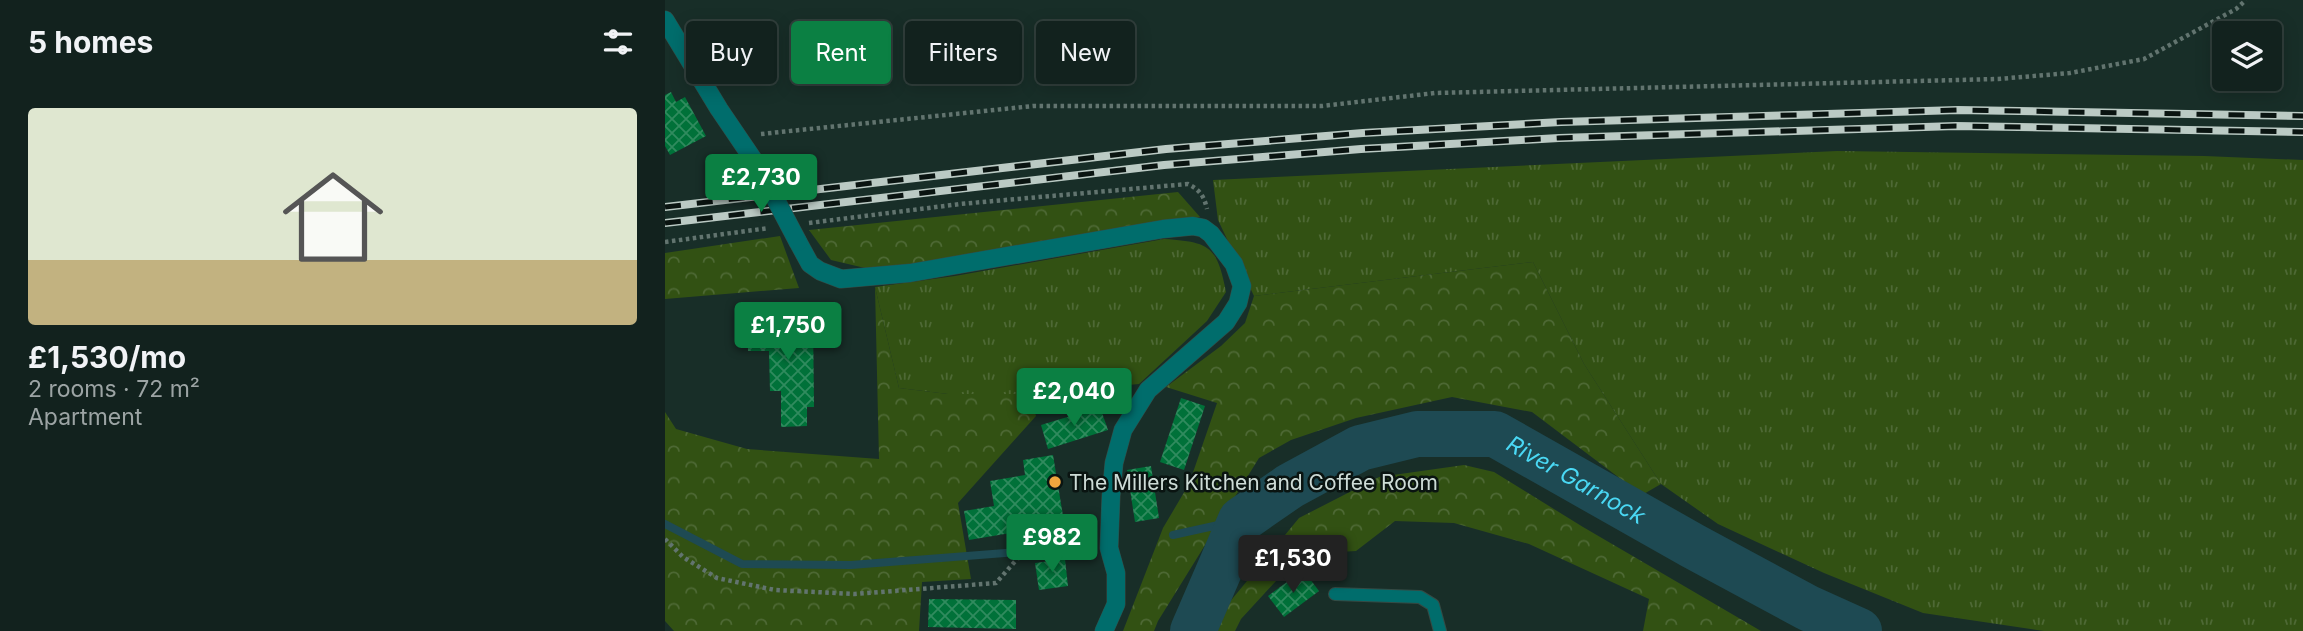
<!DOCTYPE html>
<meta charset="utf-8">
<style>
body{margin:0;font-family:Inter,sans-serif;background:#1b2a27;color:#f1f3f6;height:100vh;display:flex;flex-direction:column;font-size:26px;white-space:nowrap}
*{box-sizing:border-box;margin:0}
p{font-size:23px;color:#9ca4a4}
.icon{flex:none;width:38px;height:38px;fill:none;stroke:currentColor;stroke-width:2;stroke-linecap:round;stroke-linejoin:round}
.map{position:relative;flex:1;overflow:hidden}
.drawer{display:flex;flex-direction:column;background:#12221e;width:665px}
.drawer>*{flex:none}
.hud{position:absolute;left:21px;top:21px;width:665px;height:63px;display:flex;gap:14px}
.buttons{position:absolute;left:1547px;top:21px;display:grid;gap:14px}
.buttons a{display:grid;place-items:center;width:70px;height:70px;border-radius:7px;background:#12221e;box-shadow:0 4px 18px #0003,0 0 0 2px #313f3c;font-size:35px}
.price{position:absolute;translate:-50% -60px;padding:0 16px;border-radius:7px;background:#0b8043;color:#fff;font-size:23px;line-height:46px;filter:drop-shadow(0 2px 4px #0008)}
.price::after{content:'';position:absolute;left:50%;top:42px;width:21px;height:16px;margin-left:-10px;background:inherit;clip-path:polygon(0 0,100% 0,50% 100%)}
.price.on{background:#222;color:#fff}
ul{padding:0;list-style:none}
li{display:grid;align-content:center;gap:14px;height:371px;padding:0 28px}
li span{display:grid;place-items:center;height:217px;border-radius:7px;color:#555}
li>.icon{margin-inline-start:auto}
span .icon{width:126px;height:126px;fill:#fffc;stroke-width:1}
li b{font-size:30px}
h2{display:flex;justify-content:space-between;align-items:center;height:84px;padding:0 28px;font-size:30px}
.chip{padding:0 24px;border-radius:7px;background:#12221e;box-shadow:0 4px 18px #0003,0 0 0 2px #313f3c;font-size:24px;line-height:63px}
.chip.on{background:#0b8043;color:#fff}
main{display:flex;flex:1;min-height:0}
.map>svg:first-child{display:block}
.grass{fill:url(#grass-tufts)}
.forest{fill:url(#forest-crowns)}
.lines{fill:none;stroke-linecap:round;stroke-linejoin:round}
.stream{stroke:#1e4a53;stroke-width:8}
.river{stroke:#1e4a53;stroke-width:46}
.building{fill:url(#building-cross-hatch)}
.service-casing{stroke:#354a44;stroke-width:14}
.minor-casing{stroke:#354a44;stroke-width:19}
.path{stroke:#62746f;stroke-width:4.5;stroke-dasharray:3.5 3.5;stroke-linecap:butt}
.service{stroke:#006d6c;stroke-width:12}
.minor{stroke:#006d6c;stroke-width:18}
.rail-casing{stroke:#bbcac4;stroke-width:8}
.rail{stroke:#0a1411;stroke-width:5;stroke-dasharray:16;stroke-linecap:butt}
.minor-bridge-casing{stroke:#354a44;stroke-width:19;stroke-linecap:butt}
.minor-bridge{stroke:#006d6c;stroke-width:18}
.poi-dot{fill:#f0a63e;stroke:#0a1411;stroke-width:2.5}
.labels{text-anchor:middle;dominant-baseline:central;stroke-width:5;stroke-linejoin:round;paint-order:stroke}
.poi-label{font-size:21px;fill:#cddbd6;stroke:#0a1411;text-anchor:start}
.water-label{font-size:23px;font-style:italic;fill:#4ad8f4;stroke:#0a1411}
</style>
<main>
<section class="drawer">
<h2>5 homes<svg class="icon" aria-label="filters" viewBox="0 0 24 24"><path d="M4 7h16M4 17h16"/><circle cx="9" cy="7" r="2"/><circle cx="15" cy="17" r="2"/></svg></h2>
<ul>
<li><span style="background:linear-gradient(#dfe7d0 70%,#c2b280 0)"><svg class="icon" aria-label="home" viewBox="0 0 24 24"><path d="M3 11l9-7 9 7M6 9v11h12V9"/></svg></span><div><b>£1,530/mo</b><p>2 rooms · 72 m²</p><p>Apartment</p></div></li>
</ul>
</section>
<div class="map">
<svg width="1638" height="631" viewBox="0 0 1638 631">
<defs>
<pattern id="grass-tufts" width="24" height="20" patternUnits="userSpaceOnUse" patternTransform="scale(1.75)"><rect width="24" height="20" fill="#325113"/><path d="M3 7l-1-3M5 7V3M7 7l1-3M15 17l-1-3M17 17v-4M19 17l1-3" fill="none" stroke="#4e6935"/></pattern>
<pattern id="forest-crowns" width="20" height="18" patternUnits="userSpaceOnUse" patternTransform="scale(1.75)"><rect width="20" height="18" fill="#325113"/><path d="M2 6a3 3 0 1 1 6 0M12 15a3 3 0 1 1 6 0" fill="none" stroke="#4e6935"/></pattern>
<pattern id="building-cross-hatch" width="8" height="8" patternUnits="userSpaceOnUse" patternTransform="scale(1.75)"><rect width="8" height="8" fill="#007139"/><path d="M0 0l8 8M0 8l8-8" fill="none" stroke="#308b5e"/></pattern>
</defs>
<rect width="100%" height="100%" fill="#182e28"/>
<path class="grass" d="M1172,151L1539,156L1638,160V631H1379L1258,613L1159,573L1053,524L996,484L919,364L868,262L589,296L553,220L548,180Z
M499,239C545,242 552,246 561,292L542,321L474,384L364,394H283L234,388L210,287L290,276Z"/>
<path class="forest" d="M513,192L535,217L247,265L200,268L166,260L144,230Z
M115,236L134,288L0,299V253Z
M868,262L919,364L996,484L977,495L867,412L787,397L691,418L626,440L594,458L493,621L489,631H458L498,528L524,484L552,403L501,387L556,346L580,323L589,296Z
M210,287L234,388L283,394H364L371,416L293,503L306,579L257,582L254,631H9L0,621V412L11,429L82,449L214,459Z
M799,465L829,472L918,527L1096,631H978L984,599L864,544L789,523L730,521L691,551L657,553L611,581L576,619L570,631H552L563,604L634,518L714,477Z"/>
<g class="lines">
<path class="stream" d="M0,524L77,564L186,565L354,552L412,543
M508,535L576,520"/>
<path class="river" id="s1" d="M528,631L576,520L625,486L695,448L752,434H830L1028,546L1143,608L1194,631"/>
</g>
<path class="building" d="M6,92L11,102L20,97L41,136L5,155L0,146V95Z
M148,317L149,407H142V426L116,427V391H105L104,351H83V318Z
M516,398L540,406L519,470L495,462Z
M435,407L443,430L383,449L376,425Z
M388,455L401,534L365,540L363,530L304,540L299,511L329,506L325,481L360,475L358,460Z
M486,466L494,518L470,522L462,470Z
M400,559L403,586L374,590L370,563Z
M642,575L654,591L619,617L603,596L630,576L634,581Z
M264,599L351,600V629L263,627Z"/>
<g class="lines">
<g class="service-casing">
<path id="service" d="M670,594L755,597L768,605L775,631"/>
</g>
<g class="minor-casing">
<path id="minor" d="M0,20L54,109L94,168
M133,242L145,264L155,271L176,279L245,273L498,229L528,226L538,228L546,234L569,264L577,286L573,303L561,322L483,390L458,430L449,463L446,496L444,548L451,573V604L439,631"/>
</g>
<path class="path" d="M96,134L368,106H657L770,93L1333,79L1405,73L1479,59L1571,9L1581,0
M144,223L295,204L523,184C535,190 539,196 542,209
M0,242L104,228
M0,539L18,557L52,578L110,590L190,594L331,583L353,558L426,550"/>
<use href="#service" class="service"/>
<use href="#minor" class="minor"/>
<g class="rail-casing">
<path id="rail" d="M0,207L501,149L698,133L896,122L1293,110L1638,116
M0,223L499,165L696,149L894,138L1291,126L1638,132"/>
</g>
<use href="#rail" class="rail"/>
<g class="minor-bridge-casing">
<path id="minor-bridge" d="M94,168L133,242"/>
</g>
<use href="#minor-bridge" class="minor-bridge"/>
</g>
<circle class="poi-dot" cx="390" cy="482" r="7"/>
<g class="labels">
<g class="poi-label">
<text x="404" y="482">The Millers Kitchen and Coffee Room</text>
</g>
<g class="water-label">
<text stroke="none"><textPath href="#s1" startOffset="490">River Garnock</textPath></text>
</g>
</g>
</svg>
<div class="buttons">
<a><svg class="icon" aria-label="layers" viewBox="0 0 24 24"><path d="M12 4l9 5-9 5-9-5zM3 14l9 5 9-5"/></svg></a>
</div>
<b class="price" style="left:96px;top:214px">£2,730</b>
<b class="price" style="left:123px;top:362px">£1,750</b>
<b class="price" style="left:409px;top:428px">£2,040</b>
<b class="price" style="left:387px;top:574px">£982</b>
<b class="price on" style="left:628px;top:595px">£1,530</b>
<div class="hud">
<a class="chip">Buy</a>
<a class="chip on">Rent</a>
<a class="chip">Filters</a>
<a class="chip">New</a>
</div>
</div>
</main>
